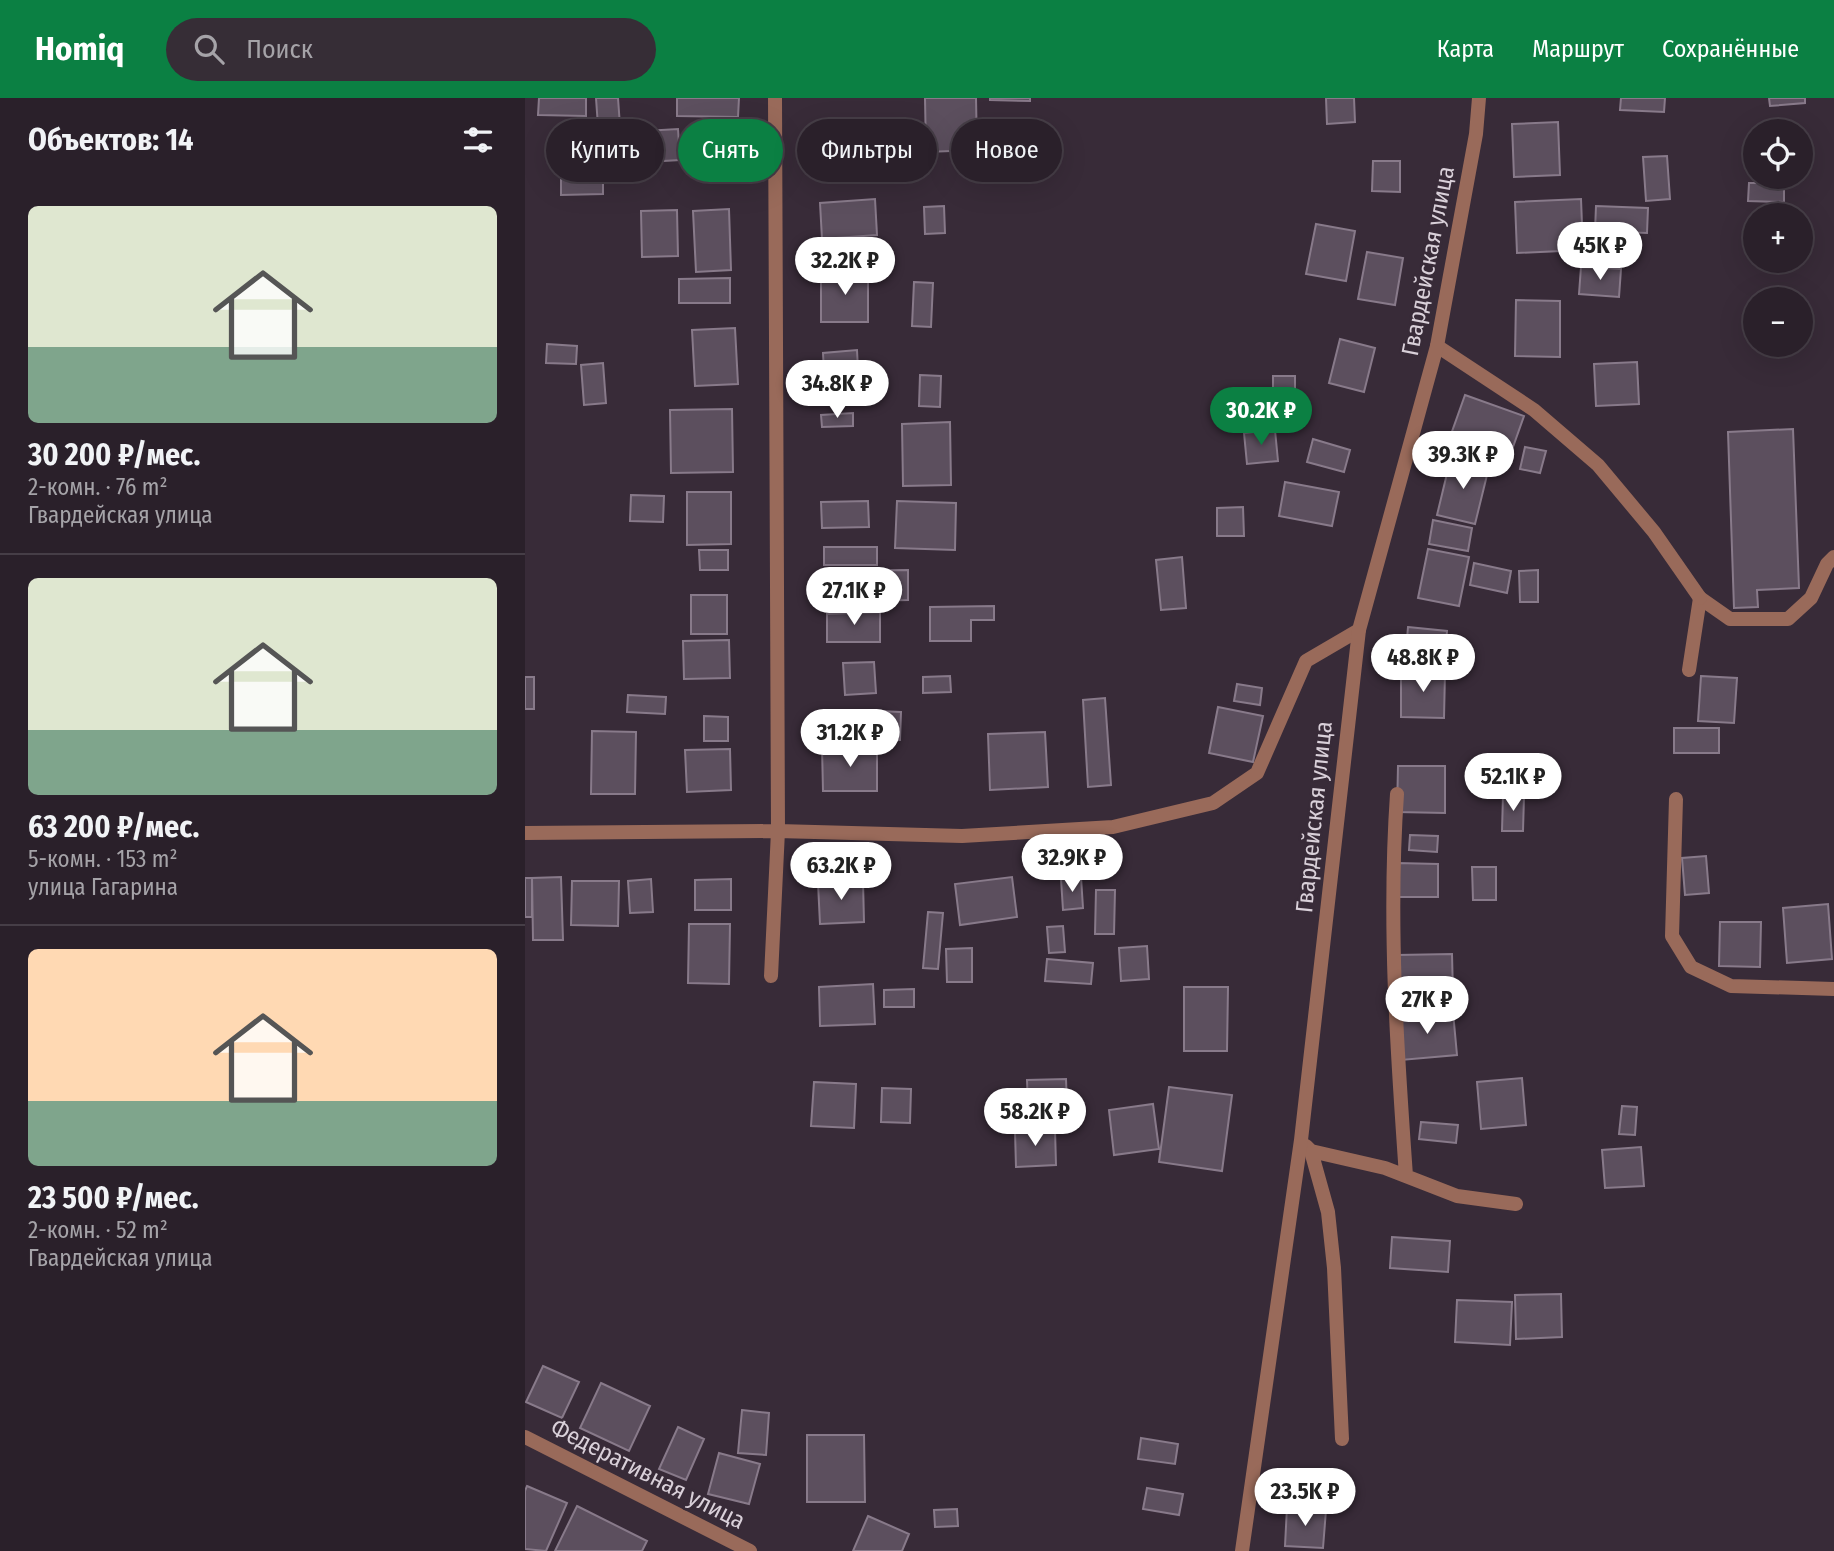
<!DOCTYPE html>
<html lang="ru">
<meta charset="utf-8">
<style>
body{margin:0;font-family:"Fira Sans Condensed",sans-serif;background:#362d36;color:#f1f3f6;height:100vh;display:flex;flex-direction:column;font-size:26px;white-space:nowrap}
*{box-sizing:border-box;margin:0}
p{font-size:23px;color:#a5a3a8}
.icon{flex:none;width:38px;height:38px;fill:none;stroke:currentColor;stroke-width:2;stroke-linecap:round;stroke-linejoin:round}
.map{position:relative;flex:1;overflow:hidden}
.sheet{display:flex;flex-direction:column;background:#2a202a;width:525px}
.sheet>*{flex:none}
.banner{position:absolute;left:21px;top:21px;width:665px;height:63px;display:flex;gap:14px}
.fabs{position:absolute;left:1218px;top:21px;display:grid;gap:14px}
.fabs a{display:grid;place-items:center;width:70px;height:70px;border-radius:50%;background:#2a202a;box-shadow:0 7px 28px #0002,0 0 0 2px #463e47;font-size:35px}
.price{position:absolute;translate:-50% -60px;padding:0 16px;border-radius:24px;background:#fff;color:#222;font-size:23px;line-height:46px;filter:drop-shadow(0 2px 4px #0008)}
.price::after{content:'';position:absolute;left:50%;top:42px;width:21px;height:16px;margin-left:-10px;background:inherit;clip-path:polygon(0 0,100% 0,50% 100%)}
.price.selected{background:#0b8043;color:#fff}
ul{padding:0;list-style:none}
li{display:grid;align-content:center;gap:14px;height:371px;padding:0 28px}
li+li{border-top:2px solid #463e47}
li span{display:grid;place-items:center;height:217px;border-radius:10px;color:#555}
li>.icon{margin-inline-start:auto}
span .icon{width:126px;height:126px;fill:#fffc;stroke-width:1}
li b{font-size:30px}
h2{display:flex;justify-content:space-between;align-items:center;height:84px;padding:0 28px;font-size:30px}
.pill{padding:0 24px;border-radius:32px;background:#2a202a;box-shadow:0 7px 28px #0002,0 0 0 2px #463e47;font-size:24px;line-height:63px}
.pill.selected{background:#0b8043;color:#fff}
header{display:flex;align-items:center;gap:42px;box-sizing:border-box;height:98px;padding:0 35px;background:#0b8043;color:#fff}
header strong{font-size:33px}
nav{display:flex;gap:38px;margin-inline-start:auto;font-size:24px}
.search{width:490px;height:63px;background:#362d36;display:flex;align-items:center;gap:18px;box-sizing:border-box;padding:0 24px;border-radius:38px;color:#a5a3a8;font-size:26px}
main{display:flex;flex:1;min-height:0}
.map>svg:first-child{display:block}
.building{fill:#5c4f5e;stroke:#887a8a;stroke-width:2}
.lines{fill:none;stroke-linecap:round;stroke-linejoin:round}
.service{stroke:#996a5a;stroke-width:14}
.minor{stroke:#996a5a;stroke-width:14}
.tertiary{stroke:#996a5a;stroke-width:14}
.labels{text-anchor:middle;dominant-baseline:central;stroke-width:5;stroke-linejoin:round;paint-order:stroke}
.street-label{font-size:24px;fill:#d9d0d9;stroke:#382b38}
</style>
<header>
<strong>Homiq</strong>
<div class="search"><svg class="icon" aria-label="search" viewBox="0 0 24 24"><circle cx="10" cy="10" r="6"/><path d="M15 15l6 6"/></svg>Поиск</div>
<nav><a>Карта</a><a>Маршрут</a><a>Сохранённые</a></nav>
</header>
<main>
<section class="sheet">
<h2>Объектов: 14<svg class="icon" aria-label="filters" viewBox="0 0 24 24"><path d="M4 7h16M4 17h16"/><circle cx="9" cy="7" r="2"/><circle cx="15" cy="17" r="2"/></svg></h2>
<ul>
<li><span style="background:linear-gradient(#dfe7d0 65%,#7fa58c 0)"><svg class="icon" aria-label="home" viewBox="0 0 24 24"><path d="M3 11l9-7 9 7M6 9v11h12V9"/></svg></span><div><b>30 200 ₽/мес.</b><p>2-комн. · 76 m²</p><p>Гвардейская улица</p></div></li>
<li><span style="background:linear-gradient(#dfe7d0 70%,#7fa58c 0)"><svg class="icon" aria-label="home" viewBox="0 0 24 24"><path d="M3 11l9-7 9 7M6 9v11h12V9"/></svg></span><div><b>63 200 ₽/мес.</b><p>5-комн. · 153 m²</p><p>улица Гагарина</p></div></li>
<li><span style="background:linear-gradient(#ffd9b3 70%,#7fa58c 0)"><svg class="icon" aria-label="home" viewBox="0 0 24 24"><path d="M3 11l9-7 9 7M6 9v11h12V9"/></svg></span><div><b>23 500 ₽/мес.</b><p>2-комн. · 52 m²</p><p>Гвардейская улица</p></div></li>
</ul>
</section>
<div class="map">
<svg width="1309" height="1453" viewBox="0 0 1309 1453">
<rect width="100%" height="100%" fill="#382b38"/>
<path class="building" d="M14,0H61V18L13,17Z
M71,0H93L97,56L75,57Z
M152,0H214L213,19L152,18Z
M400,0H451L452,52L401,54Z
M465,0H505V3L465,2Z
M801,0H829L830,24L802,26Z
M1096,0H1140L1139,14L1095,12Z
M1244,0H1280V5L1245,8Z
M1033,24L1035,77L989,79L987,26Z
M153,31L155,62L104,65L102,34Z
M1276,36H1279L1281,67H1276Z
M1142,58L1145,101L1121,103L1118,59Z
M848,63H875V94L847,93Z
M78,76V96L36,97V77Z
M1224,85H1259V104L1223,103Z
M350,101L352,137L297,141L295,105Z
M1056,101L1058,152L992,155L990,104Z
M419,108L420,135L400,136L399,109Z
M1071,108L1123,110L1122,135L1070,133Z
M204,111L206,172L171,174L168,113Z
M152,112L153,158L117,159L116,113Z
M791,126L830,133L821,183L781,176Z
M842,154L878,160L870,207L833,201Z
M1056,169L1096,171L1094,199L1054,196Z
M343,174V224H296V175Z
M205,180V205H154V181Z
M389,184L408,185L406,229L387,228Z
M991,202L1035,203V259L990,258Z
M210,230L213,286L170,288L167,232Z
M815,241L850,250L839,294L804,285Z
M22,246L52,248L51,266L21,265Z
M332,252L334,291L300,293L298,255Z
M1112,264L1114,306L1071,308L1069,266Z
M78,265L81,305L59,307L56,267Z
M395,277L416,278L415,309L394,308Z
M748,278H770V309L748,310Z
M940,297L999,318L983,363L924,342Z
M207,311L208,374L146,375L145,312Z
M328,315V328L297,329L296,317Z
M425,324L426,387L378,388L377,326Z
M1268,331L1274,490L1232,492L1233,509L1209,510L1203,334Z
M750,332L753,363L722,366L719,335Z
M788,341L825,352L819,374L782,364Z
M1000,349L1021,353L1015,375L995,371Z
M926,359L964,369L950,426L912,417Z
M760,384L814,394L807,428L754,418Z
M162,394H206V446L162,447Z
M106,397L139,398L138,424L105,423Z
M343,403L344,429L297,430L296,404Z
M372,403L431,405L430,452L370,450Z
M718,409L719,438H692V410Z
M908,422L947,430L943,453L904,446Z
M299,449H352V467H299Z
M903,451L944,459L934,508L893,500Z
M174,452H203V472H175Z
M657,459L661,510L636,512L631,462Z
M949,465L986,473L982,495L945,487Z
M383,472V502L304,504L303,473Z
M1013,472V504H995L994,473Z
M166,497H202V536H166Z
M469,508V522H446V543H405V509Z
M355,514V544H302V516Z
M883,529L922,533L919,569L880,565Z
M204,542L205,580L159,581L158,543Z
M349,564L351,595L320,597L318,565Z
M876,573L920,574L919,620L876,619Z
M425,578L426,594L398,595V579Z
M1176,578L1212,580L1209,625L1173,623Z
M0,579H9V611H0Z
M712,586L737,590L735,607L709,603Z
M103,597L141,599L140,616L102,614Z
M580,600L586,687L563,689L558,602Z
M693,609L738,618L728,664L684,655Z
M325,612L376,614L375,642L324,641Z
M179,618L203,619V643H179Z
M1149,630H1194V655H1149Z
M67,633L111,634L110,696H66Z
M520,634L523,689L465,692L463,636Z
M297,649H352V693H298Z
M205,651L206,692L162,694L160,652Z
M873,668H920V715L872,714Z
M978,697L999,698L998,733H977Z
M885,737L913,738L912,754L884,752Z
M1181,758L1184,795L1160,797L1157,760Z
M872,765L913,766V799H872Z
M947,769H971V802H948Z
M36,779L38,842H8L7,780Z
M487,779L492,819L435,827L430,786Z
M556,779L558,810L538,812L536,781Z
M0,780H7V819H0Z
M126,781L128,814L105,815L103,783Z
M206,781V812H170V782Z
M47,783H94L93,828L46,827Z
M338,783L339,824L295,826L293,785Z
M571,792H590L589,836H570Z
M1303,806L1307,861L1262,865L1258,810Z
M403,814L418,815L413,871L398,870Z
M1195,824H1236L1235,869L1194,868Z
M164,826H205L204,886L163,885Z
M538,828L540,854L524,855L522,829Z
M622,848L624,881L596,883L594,850Z
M447,850V884H422L421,851Z
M927,856L928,896L873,898L872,857Z
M522,861L568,865L566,886L520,883Z
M348,886L350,926L295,928L294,889Z
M659,889H703L702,953H659Z
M389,891V909H359V892Z
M928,914L932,957L876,962L873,917Z
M997,980L1001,1027L956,1031L952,984Z
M541,981L542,1008L503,1010L502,982Z
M289,984L331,986L329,1030L286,1028Z
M644,989L707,997L697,1073L634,1064Z
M357,990L386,991L385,1025L356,1024Z
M628,1006L634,1051L589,1057L584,1012Z
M1097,1008L1112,1009L1110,1037L1094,1036Z
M896,1024L933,1027L931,1045L894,1041Z
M530,1031L531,1067L491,1069L490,1033Z
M1116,1049L1119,1088L1080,1090L1077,1052Z
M867,1139L925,1143L923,1174L865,1170Z
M1036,1196L1037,1239L991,1241L990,1197Z
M932,1202L987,1204L985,1247L930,1244Z
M18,1268L54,1284L37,1320L1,1304Z
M76,1285L125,1308L104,1353L55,1330Z
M217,1312L244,1315L241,1357L213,1355Z
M153,1329L179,1341L161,1382L134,1371Z
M282,1337H339L340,1404H282Z
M616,1340L653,1346L650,1366L613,1361Z
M194,1355L235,1366L224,1406L183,1396Z
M2,1388L42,1405L21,1453L0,1451V1393Z
M622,1390L658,1396L654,1417L618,1411Z
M52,1408L122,1443L117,1453H30Z
M762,1409L801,1412L798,1450L760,1448Z
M432,1411L433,1428L410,1429L409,1412Z
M343,1418L384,1436L377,1453H328Z"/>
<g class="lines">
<path class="service" d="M1164,572L1175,500L1205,521H1263L1286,500L1302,466L1309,459
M872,696C863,824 872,951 881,1078
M781,1048L786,1053L860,1070L932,1098L991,1106
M786,1053L803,1114L809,1170L817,1341"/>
<path class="minor" d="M912,248L1009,312L1073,367L1129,434L1175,500
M1151,701L1147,838L1166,869L1206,888L1309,891
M0,735L253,733L437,738L588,729L688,705L732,675L781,563L834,532
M246,878L253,733L250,0
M0,1339L225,1453"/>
<path class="tertiary" d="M717,1453L776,1042L834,532L912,248L951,36L954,0"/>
</g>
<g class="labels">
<g class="street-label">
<text transform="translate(903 163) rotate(-79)">Гвардейская улица</text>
<text transform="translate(789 719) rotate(-84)">Гвардейская улица</text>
<text transform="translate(123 1376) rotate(27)">Федеративная улица</text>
</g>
</g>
</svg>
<div class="fabs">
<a><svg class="icon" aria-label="locate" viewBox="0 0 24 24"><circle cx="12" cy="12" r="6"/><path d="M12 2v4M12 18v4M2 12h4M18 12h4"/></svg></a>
<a>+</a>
<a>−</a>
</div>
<b class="price" style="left:1075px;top:184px">45K ₽</b>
<b class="price" style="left:320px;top:199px">32.2K ₽</b>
<b class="price" style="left:312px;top:322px">34.8K ₽</b>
<b class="price selected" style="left:736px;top:349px">30.2K ₽</b>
<b class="price" style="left:938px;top:393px">39.3K ₽</b>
<b class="price" style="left:329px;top:529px">27.1K ₽</b>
<b class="price" style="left:898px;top:596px">48.8K ₽</b>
<b class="price" style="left:325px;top:671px">31.2K ₽</b>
<b class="price" style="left:988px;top:715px">52.1K ₽</b>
<b class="price" style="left:547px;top:796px">32.9K ₽</b>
<b class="price" style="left:316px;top:804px">63.2K ₽</b>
<b class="price" style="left:902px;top:938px">27K ₽</b>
<b class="price" style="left:510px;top:1050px">58.2K ₽</b>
<b class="price" style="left:780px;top:1430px">23.5K ₽</b>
<div class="banner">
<a class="pill">Купить</a>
<a class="pill selected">Снять</a>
<a class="pill">Фильтры</a>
<a class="pill">Новое</a>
</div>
</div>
</main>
